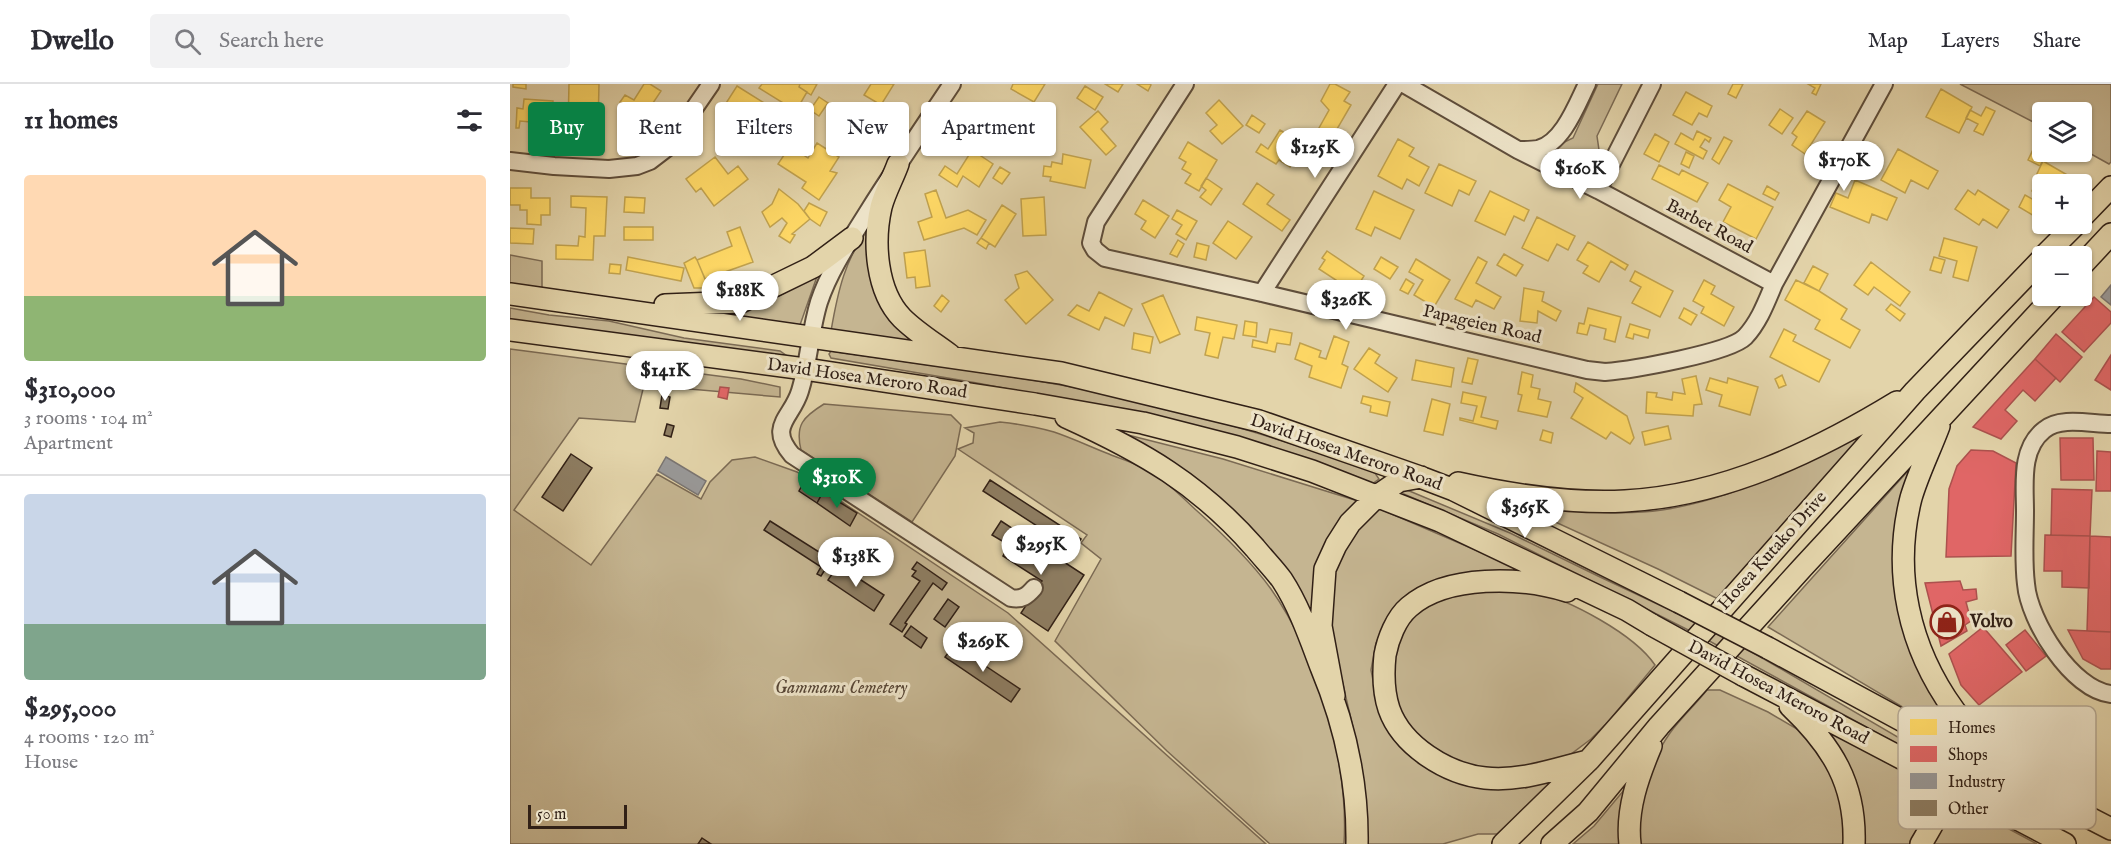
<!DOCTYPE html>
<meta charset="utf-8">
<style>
body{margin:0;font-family:"IM FELL English",serif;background:#f2f2f3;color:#2b2b33;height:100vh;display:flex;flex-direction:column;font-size:22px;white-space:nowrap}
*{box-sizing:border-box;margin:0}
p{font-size:20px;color:#7c7c81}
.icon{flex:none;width:33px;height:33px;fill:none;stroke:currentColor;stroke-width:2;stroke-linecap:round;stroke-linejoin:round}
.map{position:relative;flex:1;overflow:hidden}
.panel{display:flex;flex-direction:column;background:#fff;width:510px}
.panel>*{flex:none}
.banner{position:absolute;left:18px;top:18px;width:570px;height:54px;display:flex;gap:12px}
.buttons{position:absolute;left:1522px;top:18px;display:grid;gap:12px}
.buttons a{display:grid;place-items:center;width:60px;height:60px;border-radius:6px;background:#fff;box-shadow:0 2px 4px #0004;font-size:30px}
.scale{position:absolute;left:18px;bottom:15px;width:99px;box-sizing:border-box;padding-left:6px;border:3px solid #312016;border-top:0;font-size:16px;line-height:21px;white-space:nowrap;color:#312016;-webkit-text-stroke:4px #ede3c8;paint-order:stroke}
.price{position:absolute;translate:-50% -51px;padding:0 14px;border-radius:21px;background:#fff;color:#222;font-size:20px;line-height:39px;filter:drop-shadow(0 2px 3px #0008)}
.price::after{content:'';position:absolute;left:50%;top:36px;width:18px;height:14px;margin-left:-9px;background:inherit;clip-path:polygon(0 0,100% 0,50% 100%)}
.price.on{background:#0b8043;color:#fff}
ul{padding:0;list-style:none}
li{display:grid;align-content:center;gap:12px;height:318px;padding:0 24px}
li+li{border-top:2px solid #e1e1e2}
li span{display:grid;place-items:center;height:186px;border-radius:6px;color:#555}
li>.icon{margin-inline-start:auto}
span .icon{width:108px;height:108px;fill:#fffc;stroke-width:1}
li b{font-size:26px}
h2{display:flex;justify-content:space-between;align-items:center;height:72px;padding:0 24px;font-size:26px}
.pill{padding:0 21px;border-radius:6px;background:#fff;box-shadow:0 2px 4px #0004;font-size:21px;line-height:54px}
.pill.on{background:#0b8043;color:#fff}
header{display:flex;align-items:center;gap:36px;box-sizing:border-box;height:84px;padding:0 30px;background:#fff;border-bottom:2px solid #e1e1e2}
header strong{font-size:28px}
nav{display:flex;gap:33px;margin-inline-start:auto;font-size:21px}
.search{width:420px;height:54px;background:#f2f2f3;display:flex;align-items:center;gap:15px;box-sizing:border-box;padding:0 21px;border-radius:6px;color:#7c7c81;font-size:22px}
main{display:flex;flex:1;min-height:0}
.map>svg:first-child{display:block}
.green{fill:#c5b591;stroke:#7b6a54;stroke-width:1.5}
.homes{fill:#ffd966;stroke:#c1a24e;stroke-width:1.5}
.shops{fill:#e06666;stroke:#ac514e;stroke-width:1.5}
.industry{fill:#999;stroke:#7a7572;stroke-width:1.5}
.building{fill:#8e7e63;stroke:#312016;stroke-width:1.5}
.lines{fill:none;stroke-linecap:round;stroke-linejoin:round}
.minor-casing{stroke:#5e4d3b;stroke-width:20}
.major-casing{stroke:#312016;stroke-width:24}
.minor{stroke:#ede3c8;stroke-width:16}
.major{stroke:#e3d4aa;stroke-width:21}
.major-bridge-casing{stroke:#312016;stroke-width:24;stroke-linecap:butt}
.major-bridge{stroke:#e3d4aa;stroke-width:21}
.labels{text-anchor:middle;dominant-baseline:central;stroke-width:6;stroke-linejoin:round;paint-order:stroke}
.street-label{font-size:18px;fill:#312016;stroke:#ede3c8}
.poi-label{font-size:18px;font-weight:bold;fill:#312016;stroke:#ede3c8;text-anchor:start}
.park-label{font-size:18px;font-style:italic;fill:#564535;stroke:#ede3c8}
.key{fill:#ede3c8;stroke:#b5a893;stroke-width:1.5}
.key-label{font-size:16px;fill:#312016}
</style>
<header>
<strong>Dwello</strong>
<div class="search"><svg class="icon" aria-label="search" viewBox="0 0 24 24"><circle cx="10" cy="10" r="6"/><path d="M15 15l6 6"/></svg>Search here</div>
<nav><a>Map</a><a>Layers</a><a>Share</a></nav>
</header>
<main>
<section class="panel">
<h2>11 homes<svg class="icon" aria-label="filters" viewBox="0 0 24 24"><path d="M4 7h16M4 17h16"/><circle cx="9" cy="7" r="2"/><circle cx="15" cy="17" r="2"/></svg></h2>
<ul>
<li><span style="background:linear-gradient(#ffd9b3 65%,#8fb573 0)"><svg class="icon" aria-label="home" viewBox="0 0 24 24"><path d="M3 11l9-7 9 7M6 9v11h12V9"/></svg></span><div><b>$310,000</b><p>3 rooms · 104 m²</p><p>Apartment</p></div></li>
<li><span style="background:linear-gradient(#c9d6e8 70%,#7fa58c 0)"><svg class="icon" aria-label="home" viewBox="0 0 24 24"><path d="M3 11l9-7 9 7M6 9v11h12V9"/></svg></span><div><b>$295,000</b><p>4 rooms · 120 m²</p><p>House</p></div></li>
</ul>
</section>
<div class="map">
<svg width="1601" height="760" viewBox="0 0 1601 760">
<rect width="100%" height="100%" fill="#e3d4aa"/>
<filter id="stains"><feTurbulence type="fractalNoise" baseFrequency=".00333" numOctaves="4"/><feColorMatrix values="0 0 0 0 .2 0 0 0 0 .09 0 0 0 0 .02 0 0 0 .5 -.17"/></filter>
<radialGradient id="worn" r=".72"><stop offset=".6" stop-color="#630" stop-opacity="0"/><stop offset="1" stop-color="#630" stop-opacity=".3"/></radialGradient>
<path class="green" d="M1088,0H1112L1087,52L1089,66L1083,80C1065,85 1057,79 1042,70V64L1063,54Z
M1450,0H1601V78L1599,80L1572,65V28H1533V43Z
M359,142C356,192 364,222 401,257L321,247C328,206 335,176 359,142Z
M0,171L32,177V207L0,202Z
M310,184L290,241L208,232C251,222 276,213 310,184Z
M0,224L39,231L99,237L174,254L270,267L277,272V274L0,237Z
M0,265L231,295L270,303V313L134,301L125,338L69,334L4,426L81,481L147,390L191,415L200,398L222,376L245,373L287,388L498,529L756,760H0Z
M321,267C413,281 506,291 597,310C682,328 765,354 848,381L865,389L869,395L862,400L608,326L467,299L321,274L319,270Z
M314,320L441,331L451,341L445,372L402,438L291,366C285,341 293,333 314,320Z
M490,338C508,340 526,343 544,348C562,354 581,363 599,370C611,375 625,379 637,386C655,396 671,412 686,426C713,450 740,476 761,505C808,572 839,679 834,760H760L657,667L545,557L591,475L571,459L577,451L448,365L463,359L464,349L455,344Z
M1359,344L1208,515L1148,485L1006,420C1054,425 1104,433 1152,426C1227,415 1293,379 1359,344Z
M610,349L713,375L848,417L805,548L784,506Z
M1406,378L1388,499L1463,665L1258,543Z
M897,406L1000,449L1088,492L1211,550L1422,673L1433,685L1192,553L988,450L889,408Z
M863,422L1026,492L974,490L875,539L866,559L861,586L867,617L922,685L949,699L989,705L1051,693L987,750H968L933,760H856L855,716L850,674L818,536L823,486L837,455Z
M962,506C980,506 1006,503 1023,507C1060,516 1124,550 1145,581L1098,638L1081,655L1061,670L1022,684L964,685L920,664L896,639L886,620L880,571L898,534L915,520Z
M1197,606H1210L1258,628L1299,652L1333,706L1338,760H1126C1127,723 1138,680 1160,649C1171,634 1185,621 1197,606Z
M1308,639L1430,709L1404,760H1352C1359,706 1336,681 1308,639Z
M1119,700L1114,760H1063L1084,742Z
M1445,716L1527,760H1421Z"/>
<path class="homes" d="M3,0H16V5L3,3Z
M59,0H89L88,43L58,42Z
M134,0H140L151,7L123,49L111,41L122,25L110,18L115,11L124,16Z
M252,0H290L289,3L297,8L286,27L249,4Z
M290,0H307L301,11L289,3Z
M361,0H384L371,21L354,11Z
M503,0H535L524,18L501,5Z
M595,0H613L608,8Z
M627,0H640L641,1L638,7Z
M820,0H825L840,8L834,17L841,21L823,52L809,44L819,26L811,17Z
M1223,0H1233L1226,14L1218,10Z
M1298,0H1311L1306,11L1302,9L1305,4Z
M227,2L256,20L247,35L232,26L225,36L211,27Z
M575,2L593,13L585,26L567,14Z
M1431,5L1462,23L1449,49L1416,33Z
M1176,8L1202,22L1197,33L1189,29L1182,41L1163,31Z
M309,13L318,19L309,32L300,26Z
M14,15L43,17L42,40L10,37L9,44H6L7,24L13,25Z
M709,16L733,42L712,60L700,47L707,41L696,29Z
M333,20L339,56L327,57L322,21Z
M500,23L534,44L528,54L494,32Z
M1476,23L1485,27L1473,51L1464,47L1468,40L1456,34L1460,26L1471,32Z
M1270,25L1283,34L1272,50L1259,41Z
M485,26L515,46L498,70L469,50Z
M588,27L598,38L591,45L606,62L596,71L570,43Z
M1297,27L1315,38L1295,70L1282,61L1287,53L1282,49Z
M742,31L755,40L749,49L736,41Z
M770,46L803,66L795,80L785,74L780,83L769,76L766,80L746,68L751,60L758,65Z
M1187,47L1201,54L1199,58L1195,55L1190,63L1197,67L1193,75L1165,60L1171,49L1183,56Z
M1145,50L1159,58L1149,78L1134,70Z
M1530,51L1533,52V68H1537L1530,82L1518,76Z
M1214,53L1222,57L1209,80L1202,75Z
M888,55L904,64L899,72L919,83L909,102L897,95L892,105L868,92Z
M678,58L707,76L689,107L675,99L681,90L672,85L676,78L669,74Z
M307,59L329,73L320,87L327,89L309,116L292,104L296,98L268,80L280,62L298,74Z
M1388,65L1428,87L1418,105L1401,96L1395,109L1371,96Z
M462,66L483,80L469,103L453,92L447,103L429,91L435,82L447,90Z
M1176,68L1184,72L1179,84L1171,80Z
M553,70L581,76L575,104L540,97L541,93L533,92L534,82L541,83L542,78L552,80Z
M205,73L218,90L228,82L238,95L204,122L191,104L186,108L176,95Z
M1533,77L1566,96L1563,100H1533V113L1522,107L1529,93L1525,94Z
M929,80L966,97L959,111L949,106L942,122L915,109Z
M1149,81L1169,91L1172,86L1198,99L1187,118L1142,95Z
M490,83L500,89L492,100L483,94Z
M696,94L712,105L701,121L690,113L696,106L691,102Z
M1345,96L1387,114L1377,136L1362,130L1359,139L1320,123L1326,109L1338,114Z
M747,99L764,111L757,120L780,136L772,147L733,120Z
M1218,100L1263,123L1246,155L1213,138L1221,123L1209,116Z
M1257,102L1269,109L1265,116L1253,110Z
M0,104H21V114H40V131H31V141L17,140V126H10V121H0Z
M269,105L288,120L300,135L282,150L285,151L280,159L269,152L277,139L272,134L260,143L252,128L262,120Z
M426,106L436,134L458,126L476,136L467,151L454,144L414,156L408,138L422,133L415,110Z
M1458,106L1465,111L1468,106L1499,126L1487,144L1473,135L1469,141L1445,125Z
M864,107L904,126L890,155L865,143L861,152L846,145Z
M980,107L1019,126L1014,137L1004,132L995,151L965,137Z
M1515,111L1533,121L1526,133L1509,123Z
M61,112L97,113L95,152H84L83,176L46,175V161L68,162L69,152L75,153L76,124L61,123Z
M115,113L135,114L134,129L114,128Z
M534,113L536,151L513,152L511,115Z
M633,116L659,132L645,154L631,145L636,137L625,130Z
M299,119L317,128L310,142L300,135L294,127Z
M492,121L506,130L485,163L471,154Z
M667,126L687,137L676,156L666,150L672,141L662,135Z
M1027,133L1065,152L1058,166L1047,160L1038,177L1012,164Z
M718,137L742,153L726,175L703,159Z
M114,143H143V156H114Z
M230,143L243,178L195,195L187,176L222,162L217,148Z
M0,144L24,145L23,160L0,159Z
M471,154L479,159L476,165L467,159Z
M1434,154L1467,163L1458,197L1443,193L1447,177L1429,172Z
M668,156L674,160L667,173L660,170Z
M1078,158L1118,181L1115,186L1101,177L1089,198L1073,189L1078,182L1067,176Z
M687,159L699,162L696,176L684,173Z
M415,166L420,202L406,204L405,193L397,194L394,169Z
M817,167L854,192L844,208L809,185L815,176L812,174Z
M994,170L1013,181L1006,192L987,181Z
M118,173L174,184L171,197L116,186Z
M185,173L187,176L199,204H184L174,179Z
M871,173L888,183L880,195L864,185Z
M968,173L977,178L966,199L991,213L984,225L966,216L962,223L945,215Z
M1424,173L1435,176L1431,189L1420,186Z
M906,175L940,196L924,223L904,211L913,196L899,188Z
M1361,178L1400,208L1390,222L1364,203L1358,211L1344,201Z
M100,180L111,181L110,190L99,189Z
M1303,182L1318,190L1309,207L1294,199Z
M517,187L543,216L516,240L495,216L509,204L505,191Z
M1125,187L1163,207L1150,233L1122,219L1131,203L1120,197Z
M896,195L904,200L898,210L890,206Z
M1194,196L1205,202L1201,210L1224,223L1214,242L1191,229L1194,223L1183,217Z
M1286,196L1309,207L1337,225L1331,235L1350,246L1340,264L1305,245L1310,236L1275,216Z
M1014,204L1034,208L1032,217L1051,227L1046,237L1028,227L1027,239L1010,237Z
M589,208L622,225L614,242L595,233L589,246L558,231L567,221L579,227Z
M432,211L439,217L431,228L424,222Z
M653,211L670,250L650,259L632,220Z
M1381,220L1395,230L1390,237L1376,226Z
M1078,224L1111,233L1105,258L1094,255L1096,245L1080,241L1077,251L1067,249L1069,239L1074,240Z
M1174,224L1187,231L1181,241L1169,234Z
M687,233L727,241L724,255L713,253L708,274L695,271L700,249L685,246Z
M735,237L747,239L746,253L733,251Z
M1120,240L1140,246L1138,254L1124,250L1123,255L1116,253Z
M760,245L782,249L780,261L767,259L765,268L742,263L743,256L757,259Z
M1274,245L1286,251L1283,257L1320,276L1309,298L1260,273Z
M624,249L643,253L640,269L622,265Z
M824,252L839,258L832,280L838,283L831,304L799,293L802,282L785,275L790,259L811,267L809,273L816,275Z
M859,264L870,271L865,279L887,294L878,308L844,285Z
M958,274L968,276L962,300L952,298Z
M906,276L944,284L941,303L902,296Z
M1012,288L1023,291L1021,303L1030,305L1028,315L1041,318L1037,333L1008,327L1012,311L1008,310Z
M1272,291L1276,301L1269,304L1265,295Z
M1186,292L1192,320L1184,321L1183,332L1136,329L1137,308L1147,309L1146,313L1162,316L1163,308L1175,310L1172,295Z
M1200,294L1217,299L1218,294L1248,303L1240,331L1209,322L1212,311L1196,306Z
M1066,299L1117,332L1124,354L1120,360L1101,348L1096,355L1061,334L1073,314L1064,308Z
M953,308L976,313L971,333L988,337L986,345L950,336V334L963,337L967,322L951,319Z
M853,312L880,318L877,332L860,328L861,322L851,319Z
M922,315L940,320L933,351L914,347Z
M1158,342L1161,355L1135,361L1132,348Z
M1033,346L1043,349L1041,359L1030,356Z"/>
<path class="shops" d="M1584,213L1601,228V239L1574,268L1552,248Z
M1546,250L1572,273L1550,298L1525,275Z
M1601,271V306L1585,296Z
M1525,275L1546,294L1525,317L1513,306L1495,326L1507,337L1491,355L1463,343Z
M210,303L219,304L217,315L208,313Z
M1550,354H1583L1584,396H1551Z
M1461,366L1483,367L1506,379L1501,472L1436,473L1439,405L1447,382Z
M1587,367L1601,368V407H1586Z
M1542,405L1582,406L1580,452L1541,451Z
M1535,451L1580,452L1579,504L1552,503V487H1534Z
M1580,452L1601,453V548L1577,547Z
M1450,497L1453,506L1466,505L1467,515L1456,518L1461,537L1455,541L1457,547L1431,562L1415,499Z
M1473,543L1512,588L1469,621L1451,601L1439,570Z
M1515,546L1536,572L1516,587L1496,561Z
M1558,546L1601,548V585H1591L1573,575Z"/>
<path class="industry" d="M1601,201V221L1591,213Z
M156,373L196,397L188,411L148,387Z"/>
<path class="building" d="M152,311L160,313L158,325L150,324Z
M157,340L164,342L161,353L154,351Z
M61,370L82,384L53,427L32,413Z
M295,396L313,408L307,419L289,407Z
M480,396L571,455L564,466L473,407Z
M313,408L347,429L340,442L307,419Z
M260,437L317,473L311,483L254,446Z
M491,437L574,491L538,547L511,529L532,497L493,472L499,461L482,451Z
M320,467L325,470L311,492L307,490Z
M407,478L437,499L432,506L423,499L395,539L397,540L392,548L380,540L410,497L402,492L406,487L402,485Z
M328,481L374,511L364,527L318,496Z
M438,515L449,523L435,543L424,535Z
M401,542L417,554L411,564L394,552Z
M444,561L510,605L501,618L435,573Z
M192,754L201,760H188Z"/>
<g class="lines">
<g class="minor-casing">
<path id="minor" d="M442,0C414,42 386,83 359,126C341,155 320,185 309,218C300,247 299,278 290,307C282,334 257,342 282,371L501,514C512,516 517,512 524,504
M675,0L586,138L581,159L585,166L595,174L752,209L1077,286L1095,288C1121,286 1219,269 1235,253C1249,238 1256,219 1264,200L1374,0
M894,0L1008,66L1088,106L1264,200
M1009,66C1015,66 1022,66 1028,65C1053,59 1067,20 1077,0
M0,77L44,82L99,85L127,82L140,77L157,64L201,0
M1088,106L1142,0
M752,209L887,0
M1601,340C1581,340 1550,332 1534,346C1510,365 1515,400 1515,427C1515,451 1513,476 1516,500C1519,537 1562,606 1601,610"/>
</g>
<g class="major-casing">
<path id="major" d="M388,80C383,94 375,108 371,123C363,158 366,207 392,234C406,248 424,259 440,271
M1572,133L1601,103
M1534,172L1566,140
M1572,181L1601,150
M0,210L551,289L749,337L910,393L944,406L1169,518
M155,221L231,218L303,183L342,154
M0,246L295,285L525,320L633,339L727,363L802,387L930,437L1117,526L1142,541
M556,333C633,368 689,400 745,464C754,475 764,485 772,496C789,522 800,554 811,583C834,638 848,700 847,760
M1429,342C1420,366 1408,390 1401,414C1382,489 1399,564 1444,626C1462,651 1487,673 1509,696
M948,399C1002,411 1059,420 1115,417C1213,412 1305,368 1387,318
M1057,507C1012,493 937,490 899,523C886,534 878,555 875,571C873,590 873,607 879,625C892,662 937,690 975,694C1010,698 1045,685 1078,677
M1258,564L1417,650L1601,745
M1233,591L1555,760
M824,612L811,542L815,485L826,461L840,439L867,412L889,397L911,393
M1280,622C1322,662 1346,700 1344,760
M993,760L1079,676L1405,307L1533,174
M1042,760L1078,728L1149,642L1292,484L1544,212
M1120,760C1116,726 1128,693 1141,662
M1411,760C1433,723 1454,689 1419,653"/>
</g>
<use href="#minor" class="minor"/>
<use href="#major" class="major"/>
<g class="major-bridge-casing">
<path id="major-bridge" d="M1169,518L1258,564
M1142,541L1233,591"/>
</g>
<use href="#major-bridge" class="major-bridge"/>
</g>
<defs>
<g id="shop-ring" transform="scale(1.725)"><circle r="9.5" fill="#ede3c8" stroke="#8f2418" stroke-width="1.5"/><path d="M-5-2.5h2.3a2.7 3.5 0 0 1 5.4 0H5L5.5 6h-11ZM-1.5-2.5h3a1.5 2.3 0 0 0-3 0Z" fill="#8f2418"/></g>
</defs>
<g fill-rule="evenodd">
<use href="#shop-ring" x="1437" y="538"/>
</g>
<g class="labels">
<g class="street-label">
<text transform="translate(1199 143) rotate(28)">Barbet Road</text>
<text transform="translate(972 241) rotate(13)">Papageien Road</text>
<text transform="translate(357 295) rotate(8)">David Hosea Meroro Road</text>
<text transform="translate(836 369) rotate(19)">David Hosea Meroro Road</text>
<text transform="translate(1263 467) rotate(-48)">Hosea Kutako Drive</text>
<text transform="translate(1268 609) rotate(28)">David Hosea Meroro Road</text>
</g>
<g class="poi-label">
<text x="1460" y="538">Volvo</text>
</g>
<g class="park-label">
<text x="331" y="604">Gammams Cemetery</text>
</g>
</g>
<rect x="1388" y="622" width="198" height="123" rx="9" class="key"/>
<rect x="1400" y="635" width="27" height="16" fill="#ffd966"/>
<rect x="1400" y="662" width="27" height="16" fill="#e06666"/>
<rect x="1400" y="689" width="27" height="16" fill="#999"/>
<rect x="1400" y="716" width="27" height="16" fill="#8e7e63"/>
<g class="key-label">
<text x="1438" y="649">Homes</text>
<text x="1438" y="676">Shops</text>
<text x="1438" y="703">Industry</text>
<text x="1438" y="730">Other</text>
</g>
<rect width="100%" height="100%" filter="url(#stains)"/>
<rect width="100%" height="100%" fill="url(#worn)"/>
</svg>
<div class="buttons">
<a><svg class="icon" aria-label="layers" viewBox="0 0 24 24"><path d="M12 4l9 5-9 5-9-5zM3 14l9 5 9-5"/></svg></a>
<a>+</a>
<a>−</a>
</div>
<div class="scale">50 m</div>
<b class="price" style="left:805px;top:95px">$125K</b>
<b class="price" style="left:1334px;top:108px">$170K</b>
<b class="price" style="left:1070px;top:116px">$160K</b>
<b class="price" style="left:230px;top:238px">$188K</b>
<b class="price" style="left:836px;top:247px">$326K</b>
<b class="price" style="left:155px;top:318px">$141K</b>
<b class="price on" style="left:327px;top:425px">$310K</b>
<b class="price" style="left:1015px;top:455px">$365K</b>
<b class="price" style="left:531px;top:492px">$295K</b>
<b class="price" style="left:346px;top:504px">$138K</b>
<b class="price" style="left:473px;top:589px">$269K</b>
<div class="banner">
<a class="pill on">Buy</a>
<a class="pill">Rent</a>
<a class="pill">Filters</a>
<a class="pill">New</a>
<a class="pill">Apartment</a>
</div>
</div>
</main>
